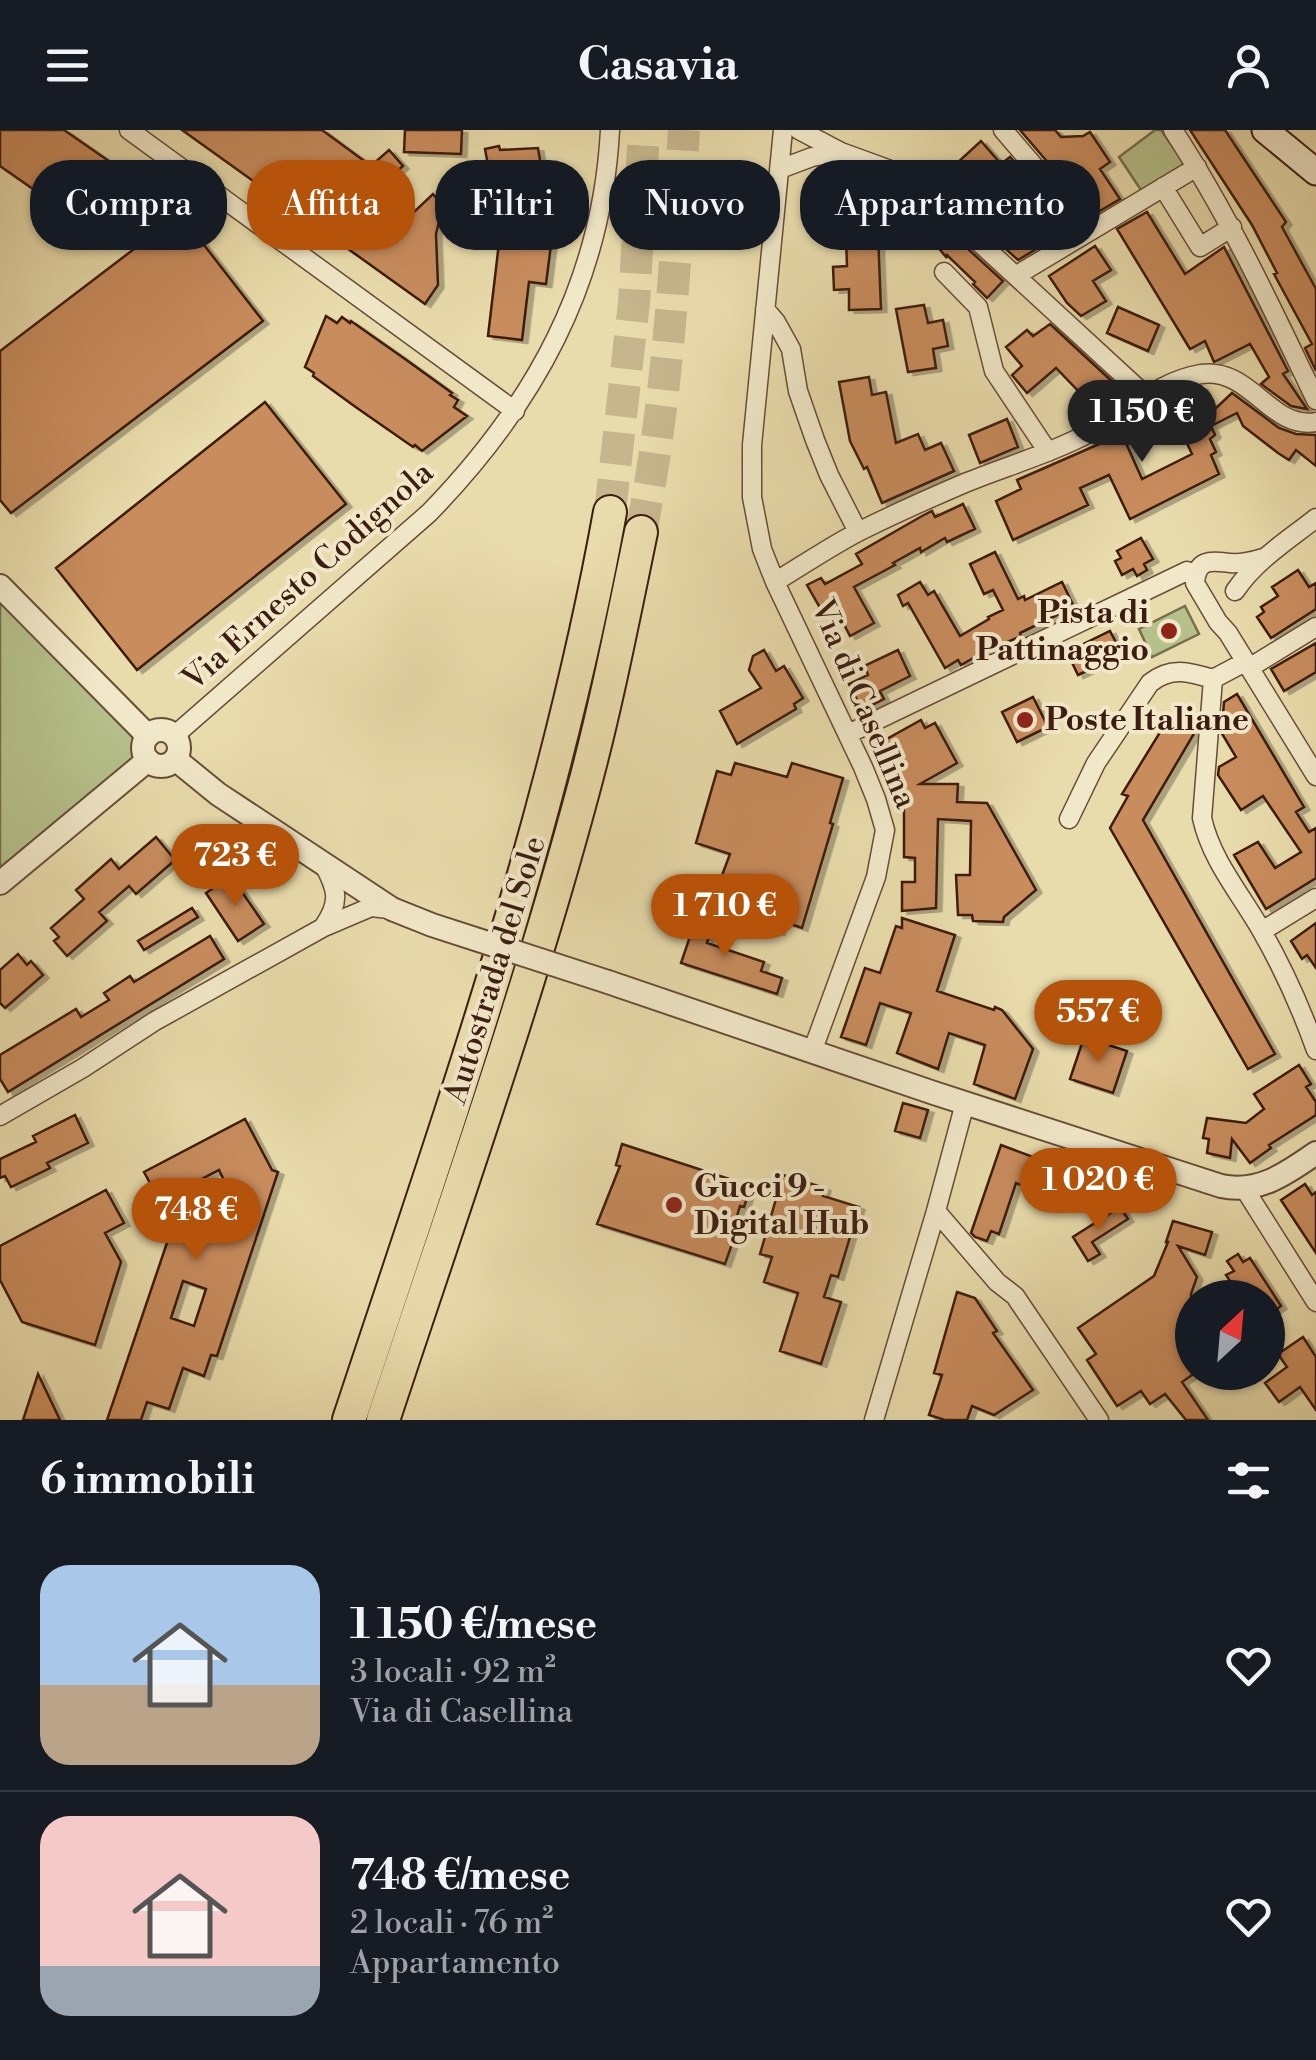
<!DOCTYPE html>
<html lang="it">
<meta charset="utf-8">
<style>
body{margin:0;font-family:"Libre Bodoni",serif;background:#20242c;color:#f1f3f6;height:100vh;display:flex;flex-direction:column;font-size:38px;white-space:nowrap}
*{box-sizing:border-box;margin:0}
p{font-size:32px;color:#9ea1a6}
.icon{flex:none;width:55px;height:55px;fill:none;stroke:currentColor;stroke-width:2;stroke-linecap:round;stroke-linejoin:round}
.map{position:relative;height:1290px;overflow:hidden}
.panel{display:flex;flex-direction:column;background:#171b24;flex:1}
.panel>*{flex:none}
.hud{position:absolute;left:30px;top:30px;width:1258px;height:90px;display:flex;gap:20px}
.needle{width:65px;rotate:26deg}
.fabs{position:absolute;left:1175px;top:1150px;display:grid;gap:20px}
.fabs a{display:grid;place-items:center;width:110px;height:110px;border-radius:50%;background:#171b24;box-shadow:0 2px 8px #0004;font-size:50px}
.price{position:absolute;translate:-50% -85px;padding:0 22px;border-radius:35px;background:#b45309;color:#fff;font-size:32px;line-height:65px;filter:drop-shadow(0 2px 5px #0008)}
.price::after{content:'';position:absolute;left:50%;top:60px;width:30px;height:22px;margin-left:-15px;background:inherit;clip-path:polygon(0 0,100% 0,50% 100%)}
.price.selected{background:#222;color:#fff}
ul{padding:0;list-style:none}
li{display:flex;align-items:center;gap:30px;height:250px;padding:0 40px}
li+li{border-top:2px solid #363941}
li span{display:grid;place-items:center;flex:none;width:280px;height:200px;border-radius:30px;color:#555}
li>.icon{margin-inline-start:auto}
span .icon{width:120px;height:120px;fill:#fffc;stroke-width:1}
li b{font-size:42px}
h2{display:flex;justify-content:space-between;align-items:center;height:120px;padding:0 40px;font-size:42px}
.pill{padding:0 35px;border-radius:40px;background:#171b24;box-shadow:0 2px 8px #0004;font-size:35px;line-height:90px}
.pill.selected{background:#b45309;color:#fff}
header{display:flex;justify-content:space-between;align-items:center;height:130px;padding:0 40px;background:#171b24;font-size:45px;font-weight:700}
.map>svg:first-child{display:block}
.green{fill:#b5c08a;stroke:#786e4e;stroke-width:2.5}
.building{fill:#c88c5d;stroke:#3c1d11;stroke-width:2.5;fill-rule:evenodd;filter:url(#shadow)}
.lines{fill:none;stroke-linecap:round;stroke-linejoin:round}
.motorway-tunnel{stroke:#c6b68d;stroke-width:32;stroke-dasharray:32 16;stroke-linecap:butt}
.minor-casing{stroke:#674d38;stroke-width:21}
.tertiary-casing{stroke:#674d38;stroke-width:26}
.secondary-casing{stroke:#3c1d11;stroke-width:29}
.motorway-casing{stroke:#3c1d11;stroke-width:36}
.minor{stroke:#f1e8c9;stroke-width:18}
.tertiary{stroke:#f1e8c9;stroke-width:22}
.secondary{stroke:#f1e8c9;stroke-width:25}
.motorway{stroke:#e9dcac;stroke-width:32}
.tertiary-bridge-casing{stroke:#674d38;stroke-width:26;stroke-linecap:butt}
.tertiary-bridge{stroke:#f1e8c9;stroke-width:22}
.poi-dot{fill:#8f2418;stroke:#f1e8c9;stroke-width:4}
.labels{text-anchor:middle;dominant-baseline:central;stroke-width:8;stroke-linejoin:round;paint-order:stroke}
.street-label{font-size:32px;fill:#3c1d11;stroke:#f1e8c9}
.poi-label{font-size:32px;font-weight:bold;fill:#3c1d11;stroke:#f1e8c9;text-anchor:start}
</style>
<header><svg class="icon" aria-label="menu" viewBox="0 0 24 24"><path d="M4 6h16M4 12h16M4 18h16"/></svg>Casavia<svg class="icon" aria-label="person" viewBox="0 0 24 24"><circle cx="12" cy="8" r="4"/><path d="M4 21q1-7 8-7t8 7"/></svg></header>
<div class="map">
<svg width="1316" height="1290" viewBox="0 0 1316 1290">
<defs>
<filter id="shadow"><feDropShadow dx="5.5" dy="3" stdDeviation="0" flood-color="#0004"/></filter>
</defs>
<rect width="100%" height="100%" fill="#e9dcac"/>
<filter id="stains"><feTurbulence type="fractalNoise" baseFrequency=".002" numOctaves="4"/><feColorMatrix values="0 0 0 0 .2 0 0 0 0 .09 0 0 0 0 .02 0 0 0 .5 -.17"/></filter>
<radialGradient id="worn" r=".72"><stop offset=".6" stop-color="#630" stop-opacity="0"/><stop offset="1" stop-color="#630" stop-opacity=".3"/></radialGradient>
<path class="green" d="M1155,0H1161L1185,34L1143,63L1119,27Z
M0,456L144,612V624L0,753Z
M1185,476L1199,504L1152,527L1139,499Z"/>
<path class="building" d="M0,0H64L155,63L135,92L127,86L109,112L0,36Z
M182,0H322L371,36L389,20L403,36L385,52L414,82L433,64L443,76L436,104L438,155L425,174Z
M405,0H462L461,24L404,22Z
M1020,0H1055L1061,7L1083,6L1090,2L1110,32L1100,39L1120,69L1093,85Z
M1190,0H1225L1286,92L1282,97L1316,159V241L1305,218L1312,214L1274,144L1277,143L1252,95Z
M981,11L1001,34L1010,27L1071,98L1018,130L955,73L974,53L957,33Z
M499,16L500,20L538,18L547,71L496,79L485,19Z
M872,56V74L889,73L890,103H878L881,179L849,180V159L834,160L833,137L847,136L844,57Z
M1147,82L1185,144L1224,117L1288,241L1283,244L1307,279L1291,276L1261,254L1269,247L1250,214L1214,232L1205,211L1190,219L1117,99Z
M180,84L263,191L11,383L0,370V221Z
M933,87L1003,151L987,168L973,154L975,152L947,125L946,127L922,98Z
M501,96L533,100L532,113L551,115L546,154L529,152L522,210L488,206Z
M1095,116L1111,140L1093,151L1106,171L1081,186L1067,173L1049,146Z
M924,175L928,193L943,190L948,216L933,219L936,238L908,242L896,179Z
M1118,177L1159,195L1148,221L1107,203Z
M326,186L337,193L342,187L350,193L351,191L405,229L452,263L450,265L458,270L454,277L467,286L422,321L415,315L413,317L357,278L313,246L314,243L305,237Z
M1050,194L1117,256L1126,266L1106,279L1091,262L1085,268L1056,238L1027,263L1012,245L1022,236L1006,217L1027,200L1033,206Z
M869,247L872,265L886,262L896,313L918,304L925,320L941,313L954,341L882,373L867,337L864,339L850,311L839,252Z
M1202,257L1214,280L1232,263L1279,298L1296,304L1316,305V336L1296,320L1289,330L1278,323L1243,296L1237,283L1211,296L1215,305L1210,309L1216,322L1211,325L1219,344L1130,389L1109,345L1080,358L1088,375L1013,410L996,371L1021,359L1017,350L1122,304L1142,349L1192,324L1182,303L1176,306L1167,285L1162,287L1157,275L1176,265Z
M265,272L346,374L137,540L56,438Z
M1007,289L1018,317L980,333L969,305Z
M963,374L975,399L947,412L945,408L921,422L920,418L893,433L895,435L854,457L874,493L850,506L835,477L823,483L807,455L821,448L825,454L862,434L856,424L922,386L932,381L935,387Z
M1141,408L1153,429L1144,434L1147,440L1137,446L1133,439L1122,445L1115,431L1121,428L1117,421Z
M995,422L1018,469L1024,466L1025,470L1062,452L1074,477L1020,503L1021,506L1001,515L1000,513L961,535L958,530L945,538L908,473L903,476L898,465L920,452L928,465L934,461L960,506L989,489L988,487L1003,480L993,460L984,464L970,434Z
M1298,440L1309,457L1316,453V479L1271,508L1257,487L1264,482L1261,477L1278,466L1272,457Z
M1110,501L1122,524L1078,545L1067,522Z
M1316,513V542L1284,561L1271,539Z
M764,520L776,541L784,536L803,568L794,574L796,579L737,614L720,581L761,558L749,540L753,526Z
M898,520L910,546L880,561L884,569L862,580L849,554L868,545L864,536Z
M1237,564L1304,677L1296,682L1309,702L1316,698V748L1266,779L1234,725L1258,712L1275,738L1301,722L1263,666L1241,680L1218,645L1219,637L1236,627L1221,602L1222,591L1226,589L1223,584L1224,572Z
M1033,567L1048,597L1017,612L1002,582Z
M1170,586L1195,602L1143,690L1275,924L1248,939L1110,698L1128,666L1122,664Z
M921,590L925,598L935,593L957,633L920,654H958L957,672L987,673L1036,760L1004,787L1003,792L973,791L972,785H958L956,745H970L971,691L938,689L936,778L902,781V752H915V728L904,727V683L899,634L889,639L876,615Z
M735,633L787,647L792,633L843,648L830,693L833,694L802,798L782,791L779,802L741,790L718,756L730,724L696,713L717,641L731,645Z
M156,707L175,730L136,764L129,756L99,782L107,791L67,826L54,811L59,807L51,798L84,769L76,760L111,729L119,739Z
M231,746L264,794L238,811L206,763Z
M192,778L198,787L144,820L138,811Z
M699,780L716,785L707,813L764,832L761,841L782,848L777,864L681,833Z
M902,788L955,805L937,861L994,880L995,877L1002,880L1033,919L1015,969L974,954L985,915L949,903L938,939L897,923L911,883L880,873L866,915L841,907L865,838L880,843L896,796L902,798Z
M1316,793V838L1307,825L1302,829L1291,811Z
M210,806L224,829L8,962L0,949V925L76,879L81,887L109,870L104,863L130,846L134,852Z
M18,824L27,835L31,831L43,845L5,878L0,873V840Z
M1084,907L1127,921L1113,963L1070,949Z
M1299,935L1311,954L1306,957L1316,972V985L1269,1015L1271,1018L1250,1033L1232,1009L1230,1028L1207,1023L1209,1009L1203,1008L1207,988L1246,993L1264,979L1254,964Z
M903,973L928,980L920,1008L895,1001Z
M75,985L88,1013L47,1033L50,1038L11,1057L5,1046L0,1048V1029L36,1012L33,1006Z
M245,989L272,1040L278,1042L217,1226L211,1225L204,1246L183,1238L169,1279L147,1272L141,1290H107L173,1095L144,1042ZM219,1040L230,1063L204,1076L192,1054ZM183,1151L206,1159L194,1196L171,1188Z
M622,1014L751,1056L744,1077L740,1076L729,1113L732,1114L725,1134L597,1094L620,1036L616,1035Z
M1001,1015L1041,1030L1036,1044L1073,1055L1068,1072L1016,1053L999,1104L991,1101L987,1111L975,1107L971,1103Z
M783,1045L825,1058L823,1066L859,1077L838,1147L831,1145L824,1167L841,1172L821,1234L780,1221L798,1163L764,1152L772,1127L760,1124Z
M1305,1054L1312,1065L1316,1062V1123L1281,1070Z
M106,1060L124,1093L105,1103L121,1132L95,1215L22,1192L0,1150V1116Z
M1120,1077L1128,1089L1092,1112L1100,1124L1088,1131L1073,1107Z
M1173,1091L1212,1102L1205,1125L1178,1116L1197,1147L1191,1164L1192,1245L1182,1252L1208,1290H1186L1165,1264L1150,1274L1141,1261L1117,1276L1087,1230L1096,1224L1078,1198L1154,1146L1168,1112H1166Z
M1238,1124L1243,1132L1250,1128L1281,1176L1268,1185V1168H1228L1223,1160L1232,1154L1226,1145L1234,1141L1227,1131Z
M957,1162L975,1168L997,1201L993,1203L1033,1260L994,1285L972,1276L967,1290H945L929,1285L942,1245L934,1243Z
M1303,1207L1316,1227V1280L1300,1257L1279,1272L1265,1253L1287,1237L1278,1224Z
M38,1244L60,1290H23Z"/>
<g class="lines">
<path class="motorway-tunnel" d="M610,382L634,173L644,0
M641,402C668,270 675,134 684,0"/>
<g class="minor-casing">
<path id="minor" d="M129,0L515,281
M783,0L752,315V367L762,419L775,452L863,637L876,669L885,700L876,747L812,922
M799,0L841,22L896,42L931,68L1146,266
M1003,0L1090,101
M1173,0C1229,86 1272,178 1316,270
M780,39L812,27L840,22
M1163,57L1200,117L1232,97
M944,142L978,177L994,241L1048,322
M1017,145L1197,37
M765,179L776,192L791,219L798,261L815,310L829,345L858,402
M1263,428C1253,431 1241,434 1230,433C1211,431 1197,428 1195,453L1218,492L1228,503L1316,646
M775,452C803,435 831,416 860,401C894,384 930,368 965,353C1007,336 1052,323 1093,301C1130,282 1158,251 1201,244C1251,237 1270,300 1316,292
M1235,461C1256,430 1287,411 1316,388
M1245,532L1213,549L1202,688C1211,729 1239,762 1260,798C1282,836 1301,878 1316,920
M1249,538L1316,497
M848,604L1187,441L1196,444
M174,606L429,383C534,275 602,153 610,0
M1069,689L1096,633L1150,553C1171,536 1190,542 1213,549
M323,733C337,759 341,771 324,796
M1262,801L1316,768
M0,986L83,938L155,891L324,797L371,777L389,779
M1244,1058L1316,1172
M936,1081L997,1152L1015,1166L1099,1290
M874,1290L936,1081L965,973"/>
</g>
<g class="tertiary-casing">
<path id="tertiary" d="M0,456L148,606
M143 618a18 18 0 1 1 36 0a18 18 0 1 1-36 0Z
M175,629L218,664L392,779
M0,753L148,630
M608,852L934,963L1221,1056C1259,1064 1287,1043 1316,1023"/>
</g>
<g class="secondary-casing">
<path id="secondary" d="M1265,0L1316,42"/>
</g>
<g class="motorway-casing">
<path id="motorway" d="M349,1290C448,991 554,693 610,382
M383,1290C452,1081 526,873 583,661C606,576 623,489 641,402"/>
</g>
<use href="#minor" class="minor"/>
<use href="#tertiary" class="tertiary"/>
<use href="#secondary" class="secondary"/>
<use href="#motorway" class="motorway"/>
<g class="tertiary-bridge-casing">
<path id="tertiary-bridge" d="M392,779L432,795L608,852"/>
</g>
<use href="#tertiary-bridge" class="tertiary-bridge"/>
</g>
<g class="poi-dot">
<circle cx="1169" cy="501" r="10"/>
<circle cx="1025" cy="590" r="10"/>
<circle cx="674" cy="1075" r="10"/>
</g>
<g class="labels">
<g class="street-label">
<text transform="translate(308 446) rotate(-42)">Via Ernesto Codignola</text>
<text transform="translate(864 574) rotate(67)">Via di Casellina</text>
<text transform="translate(495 840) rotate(-73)">Autostrada del Sole</text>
</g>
<g class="poi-label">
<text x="1149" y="483" text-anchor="end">Pista di<tspan x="1149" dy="37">Pattinaggio</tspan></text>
<text x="1045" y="590">Poste Italiane</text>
<text x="694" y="1057">Gucci 9 -<tspan x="694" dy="37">Digital Hub</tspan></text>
</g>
</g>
<rect width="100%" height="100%" filter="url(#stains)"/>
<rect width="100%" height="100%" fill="url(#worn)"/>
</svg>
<div class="fabs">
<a><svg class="needle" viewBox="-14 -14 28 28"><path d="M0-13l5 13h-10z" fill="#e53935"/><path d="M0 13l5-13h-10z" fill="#9ea1a6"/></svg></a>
</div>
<b class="price selected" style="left:1142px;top:335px">1 150 €</b>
<b class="price" style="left:235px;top:779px">723 €</b>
<b class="price" style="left:725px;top:829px">1 710 €</b>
<b class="price" style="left:1098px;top:935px">557 €</b>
<b class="price" style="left:1098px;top:1103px">1 020 €</b>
<b class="price" style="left:196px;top:1133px">748 €</b>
<div class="hud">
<a class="pill">Compra</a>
<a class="pill selected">Affitta</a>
<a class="pill">Filtri</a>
<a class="pill">Nuovo</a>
<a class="pill">Appartamento</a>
</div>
</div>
<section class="panel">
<h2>6 immobili<svg class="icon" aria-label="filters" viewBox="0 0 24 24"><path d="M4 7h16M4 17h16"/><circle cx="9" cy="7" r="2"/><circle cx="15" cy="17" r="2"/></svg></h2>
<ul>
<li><span style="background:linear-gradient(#a9c7e8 60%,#b9a48a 0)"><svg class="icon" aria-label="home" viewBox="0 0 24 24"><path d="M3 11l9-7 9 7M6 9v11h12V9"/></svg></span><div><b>1 150 €/mese</b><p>3 locali · 92 m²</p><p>Via di Casellina</p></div><svg class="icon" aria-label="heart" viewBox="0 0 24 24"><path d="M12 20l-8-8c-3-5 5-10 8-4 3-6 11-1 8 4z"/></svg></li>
<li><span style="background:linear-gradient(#f6c9c9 75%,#9aa5b1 0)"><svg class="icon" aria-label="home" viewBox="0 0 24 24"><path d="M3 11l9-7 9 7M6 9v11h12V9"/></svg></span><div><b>748 €/mese</b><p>2 locali · 76 m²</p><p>Appartamento</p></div><svg class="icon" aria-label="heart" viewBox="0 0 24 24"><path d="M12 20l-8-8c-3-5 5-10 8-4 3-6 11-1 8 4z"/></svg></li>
</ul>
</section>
